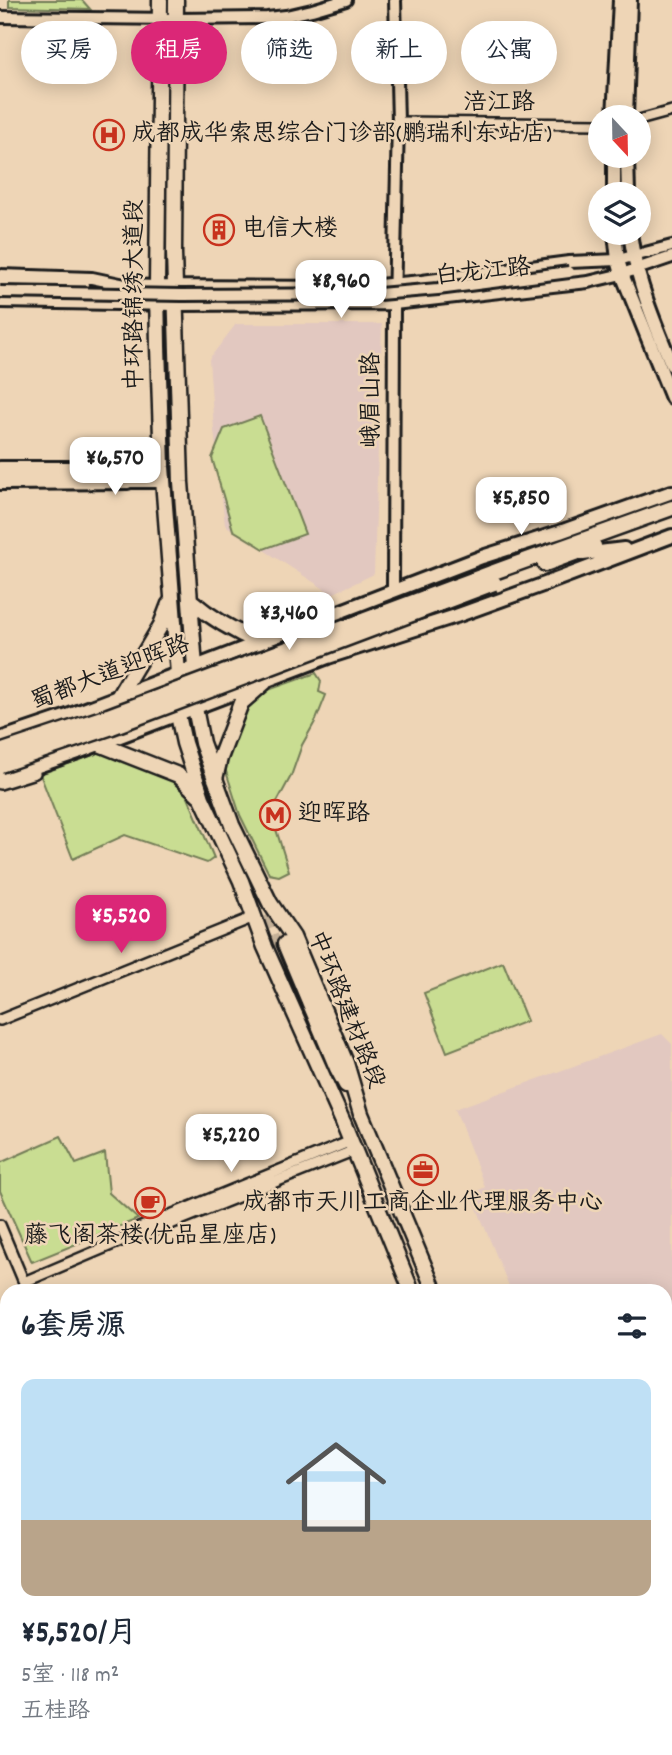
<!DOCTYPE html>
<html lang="zh">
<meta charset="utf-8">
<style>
body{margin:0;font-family:Dekko,"LXGW WenKai TC",sans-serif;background:#f6f6f7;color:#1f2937;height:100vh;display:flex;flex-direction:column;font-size:26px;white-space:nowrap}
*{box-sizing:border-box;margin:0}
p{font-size:23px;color:#747a83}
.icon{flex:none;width:38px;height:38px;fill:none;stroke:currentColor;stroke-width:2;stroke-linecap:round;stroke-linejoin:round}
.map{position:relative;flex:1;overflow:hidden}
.details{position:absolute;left:0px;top:1284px;width:672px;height:471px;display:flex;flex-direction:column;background:#fff;border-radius:21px 21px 0 0;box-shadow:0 4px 18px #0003}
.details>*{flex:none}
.banner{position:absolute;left:21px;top:21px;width:630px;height:63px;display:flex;gap:14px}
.needle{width:46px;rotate:158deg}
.buttons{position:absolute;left:588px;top:105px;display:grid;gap:14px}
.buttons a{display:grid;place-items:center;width:63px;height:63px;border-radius:50%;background:#fff;box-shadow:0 4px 18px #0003;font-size:35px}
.price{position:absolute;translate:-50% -60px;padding:0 16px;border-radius:14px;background:#fff;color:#222;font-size:23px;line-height:46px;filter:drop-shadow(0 2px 4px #0008)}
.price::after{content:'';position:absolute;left:50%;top:42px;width:21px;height:16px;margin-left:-10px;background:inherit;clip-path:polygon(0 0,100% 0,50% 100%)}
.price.on{background:#db2777;color:#fff}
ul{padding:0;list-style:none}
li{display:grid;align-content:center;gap:14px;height:371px;padding:0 21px}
li span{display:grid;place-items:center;height:217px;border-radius:14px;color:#555}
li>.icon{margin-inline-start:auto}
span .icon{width:126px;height:126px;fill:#fffc;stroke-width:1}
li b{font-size:30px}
h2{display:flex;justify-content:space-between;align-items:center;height:84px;padding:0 21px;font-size:30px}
.pill{padding:0 24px;border-radius:32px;background:#fff;box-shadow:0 4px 18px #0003;font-size:24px;line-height:63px}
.pill.on{background:#db2777;color:#fff}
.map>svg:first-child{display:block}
.built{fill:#e2c8c0}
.green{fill:#c9dd92;stroke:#727c57;stroke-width:2}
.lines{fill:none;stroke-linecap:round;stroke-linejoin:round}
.stream{stroke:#5d8698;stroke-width:2}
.primary-tunnel{stroke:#c4b097;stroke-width:14;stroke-dasharray:14 7;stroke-linecap:butt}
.minor-casing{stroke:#1c1c1c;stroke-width:14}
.tertiary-casing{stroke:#1c1c1c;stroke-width:16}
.secondary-casing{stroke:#1c1c1c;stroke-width:18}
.primary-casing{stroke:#1c1c1c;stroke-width:19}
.trunk-casing{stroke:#1c1c1c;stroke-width:19}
.minor{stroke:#eed5b6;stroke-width:9}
.tertiary{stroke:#eed5b6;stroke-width:10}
.secondary{stroke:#eed5b6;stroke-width:12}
.primary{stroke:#eed5b6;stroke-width:14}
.trunk{stroke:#eed5b6;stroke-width:14}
.tertiary-bridge-casing{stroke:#1c1c1c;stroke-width:16;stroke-linecap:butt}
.trunk-bridge-casing{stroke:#1c1c1c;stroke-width:19;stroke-linecap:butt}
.tertiary-bridge{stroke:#eed5b6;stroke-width:10}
.trunk-bridge{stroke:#eed5b6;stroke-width:14}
.labels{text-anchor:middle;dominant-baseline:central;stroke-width:5;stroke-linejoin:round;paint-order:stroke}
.street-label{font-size:24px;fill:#1c1c1c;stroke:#eed5b6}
.poi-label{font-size:24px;fill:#1c1c1c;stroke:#eed5b6;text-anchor:start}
</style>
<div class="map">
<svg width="672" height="1755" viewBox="0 0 672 1755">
<rect width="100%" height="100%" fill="#eed5b6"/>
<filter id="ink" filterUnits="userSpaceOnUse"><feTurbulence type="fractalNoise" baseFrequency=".0143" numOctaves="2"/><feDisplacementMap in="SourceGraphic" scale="14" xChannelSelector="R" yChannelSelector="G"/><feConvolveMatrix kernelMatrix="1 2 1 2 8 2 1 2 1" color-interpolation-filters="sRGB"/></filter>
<g filter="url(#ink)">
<path class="built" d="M236,324H382L374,574L332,594L225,525L214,430L209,359Z
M662,1034L672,1044V1322L665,1325V1292L511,1291L471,1194L485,1187L455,1109Z"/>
<path class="green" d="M9,0H82L90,9L9,7Z
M260,416L305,534L264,549L233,530L212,458L224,429Z
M316,673L321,681L319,692L326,695L316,720L302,745L291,776L271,813L289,871L279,876L269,874L240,815L224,765L246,704L254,695Z
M101,752L175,780L184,788L214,858L207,863L125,835L73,859L40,774Z
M503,962L527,1021L447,1052L424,993Z
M61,1136L76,1164L105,1153L109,1193L138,1219L32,1262L0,1191V1163Z"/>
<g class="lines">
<path class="stream" d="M302,1748L314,1755
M19,1755L36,1748"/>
<path class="primary-tunnel" d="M186,700C199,787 241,867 276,947"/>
<g class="minor-casing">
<path id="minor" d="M639,120L672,111
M398,122L600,124
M0,784L35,773
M0,1020L254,917
M0,1225L28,1292
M130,1237L139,1228L351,1141
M24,1282L130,1237L143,1235L355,1150
M665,1335L672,1332
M665,1514L672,1511
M0,1603L7,1600
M665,1690L672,1687
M322,1748L334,1755
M491,1755L508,1748"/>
</g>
<g class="tertiary-casing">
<path id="tertiary" d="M0,17L176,19L267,18L286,16L312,10L346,0
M0,275L92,278L125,285L157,286L356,287L422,281L569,262L618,260L672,246
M0,284L84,285
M0,302L176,305L394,304L588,282L622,274L672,257
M0,467H88
M0,475H69L136,468L162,467
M121,482H163
M0,484L128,483
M393,591L394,304L398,122L395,0"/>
</g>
<g class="secondary-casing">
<path id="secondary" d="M614,117L620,0
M626,117L630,0
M614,156V194
M627,156L628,194
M615,233L618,260L622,274L672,398
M630,233C636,279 654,322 672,365
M583,554L624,549
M0,739L65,717L482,557L560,532L672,492
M0,777L29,769L78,752L328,657L456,616L545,584L672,536"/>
</g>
<g class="primary-casing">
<path id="primary" d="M160,0L157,286L158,346L162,467L178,674V715L184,743L202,798L241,881L265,947L343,1122L412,1292
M176,0L174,253L181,482L195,667V708L202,743L232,825L270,903L293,937L346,1063L361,1114L435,1292
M190,600C211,618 235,632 261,643
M118,697L161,625L169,604
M99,744L178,775L199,795
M215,779L220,758L241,703L265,682
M285,944L337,1068L346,1085
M607,1748L610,1755
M627,1748L630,1755"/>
</g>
<g class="trunk-casing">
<path id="trunk" d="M545,564L594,546
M491,573L672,508"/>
</g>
<use href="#minor" class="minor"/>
<use href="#tertiary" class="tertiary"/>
<use href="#secondary" class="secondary"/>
<use href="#primary" class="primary"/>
<use href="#trunk" class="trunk"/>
<g class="tertiary-bridge-casing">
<path id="tertiary-bridge" d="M0,292L182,295L379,294L438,289L569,272"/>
</g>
<g class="trunk-bridge-casing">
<path id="trunk-bridge" d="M0,752L108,716L491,573
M0,765L112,727L494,583"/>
</g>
<use href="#tertiary-bridge" class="tertiary-bridge"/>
<use href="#trunk-bridge" class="trunk-bridge"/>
</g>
</g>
<defs>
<g id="hospital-ring" transform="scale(1.575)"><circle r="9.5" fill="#eed5b6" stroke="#c8321e" stroke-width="1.5"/><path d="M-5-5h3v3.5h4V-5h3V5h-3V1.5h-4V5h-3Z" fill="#c8321e"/></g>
<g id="building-ring" transform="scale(1.575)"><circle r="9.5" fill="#eed5b6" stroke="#c8321e" stroke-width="1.5"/><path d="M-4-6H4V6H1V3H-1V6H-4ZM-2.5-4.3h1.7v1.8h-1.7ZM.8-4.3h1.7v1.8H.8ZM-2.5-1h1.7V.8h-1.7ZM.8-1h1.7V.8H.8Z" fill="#c8321e"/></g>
<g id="metro-ring" transform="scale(1.575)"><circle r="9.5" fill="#eed5b6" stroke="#c8321e" stroke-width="1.5"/><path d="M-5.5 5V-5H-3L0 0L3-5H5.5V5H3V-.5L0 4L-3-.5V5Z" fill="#c8321e"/></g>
<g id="office-ring" transform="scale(1.575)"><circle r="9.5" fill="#eed5b6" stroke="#c8321e" stroke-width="1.5"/><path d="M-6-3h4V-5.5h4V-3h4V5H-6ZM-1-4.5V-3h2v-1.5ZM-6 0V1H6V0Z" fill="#c8321e"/></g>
<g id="cafe-ring" transform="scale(1.575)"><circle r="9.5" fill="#eed5b6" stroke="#c8321e" stroke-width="1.5"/><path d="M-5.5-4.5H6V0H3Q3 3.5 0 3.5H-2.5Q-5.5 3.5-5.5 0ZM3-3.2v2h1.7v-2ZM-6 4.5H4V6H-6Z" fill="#c8321e"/></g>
</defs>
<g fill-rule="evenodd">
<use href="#hospital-ring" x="109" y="135"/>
<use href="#building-ring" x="219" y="230"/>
<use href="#metro-ring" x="275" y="815"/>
<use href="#office-ring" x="423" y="1170"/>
<use href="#cafe-ring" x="150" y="1203"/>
</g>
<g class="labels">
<g class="street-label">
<text x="499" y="104">涪江路</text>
<text transform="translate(483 273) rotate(-6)">白龙江路</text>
<text transform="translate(136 295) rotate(-90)">中环路锦绣大道段</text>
<text transform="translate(373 400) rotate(-90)">峨眉山路</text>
<text transform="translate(111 674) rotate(-21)">蜀都大道迎晖路</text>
<text transform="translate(345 1010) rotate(68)">中环路建材路段</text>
</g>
<g class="poi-label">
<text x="132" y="135">成都成华索思综合门诊部(鹏瑞利东站店)</text>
<text x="242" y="230">电信大楼</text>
<text x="298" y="815">迎晖路</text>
<text x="423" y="1204" text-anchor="middle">成都市天川工商企业代理服务中心</text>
<text x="150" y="1237" text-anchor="middle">藤飞阁茶楼(优品星座店)</text>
</g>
</g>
</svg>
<div class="buttons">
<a><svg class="needle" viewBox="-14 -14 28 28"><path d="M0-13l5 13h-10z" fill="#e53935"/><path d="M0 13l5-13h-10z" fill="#747a83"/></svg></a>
<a><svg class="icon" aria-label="layers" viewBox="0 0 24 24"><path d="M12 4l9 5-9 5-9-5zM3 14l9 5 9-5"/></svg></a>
</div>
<b class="price" style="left:341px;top:320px">¥8,960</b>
<b class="price" style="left:115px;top:497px">¥6,570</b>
<b class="price" style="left:521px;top:537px">¥5,850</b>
<b class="price" style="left:289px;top:652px">¥3,460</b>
<b class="price on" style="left:121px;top:955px">¥5,520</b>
<b class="price" style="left:231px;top:1174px">¥5,220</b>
<div class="banner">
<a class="pill">买房</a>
<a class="pill on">租房</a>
<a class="pill">筛选</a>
<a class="pill">新上</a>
<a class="pill">公寓</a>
</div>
<section class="details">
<h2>6套房源<svg class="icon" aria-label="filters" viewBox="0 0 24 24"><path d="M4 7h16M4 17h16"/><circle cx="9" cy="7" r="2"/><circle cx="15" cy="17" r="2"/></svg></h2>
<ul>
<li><span style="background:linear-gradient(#bfe0f5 65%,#b9a48a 0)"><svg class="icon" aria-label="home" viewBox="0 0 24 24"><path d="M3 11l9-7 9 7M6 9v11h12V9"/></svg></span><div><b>¥5,520/月</b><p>5室 · 118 m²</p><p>五桂路</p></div></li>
</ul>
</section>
</div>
